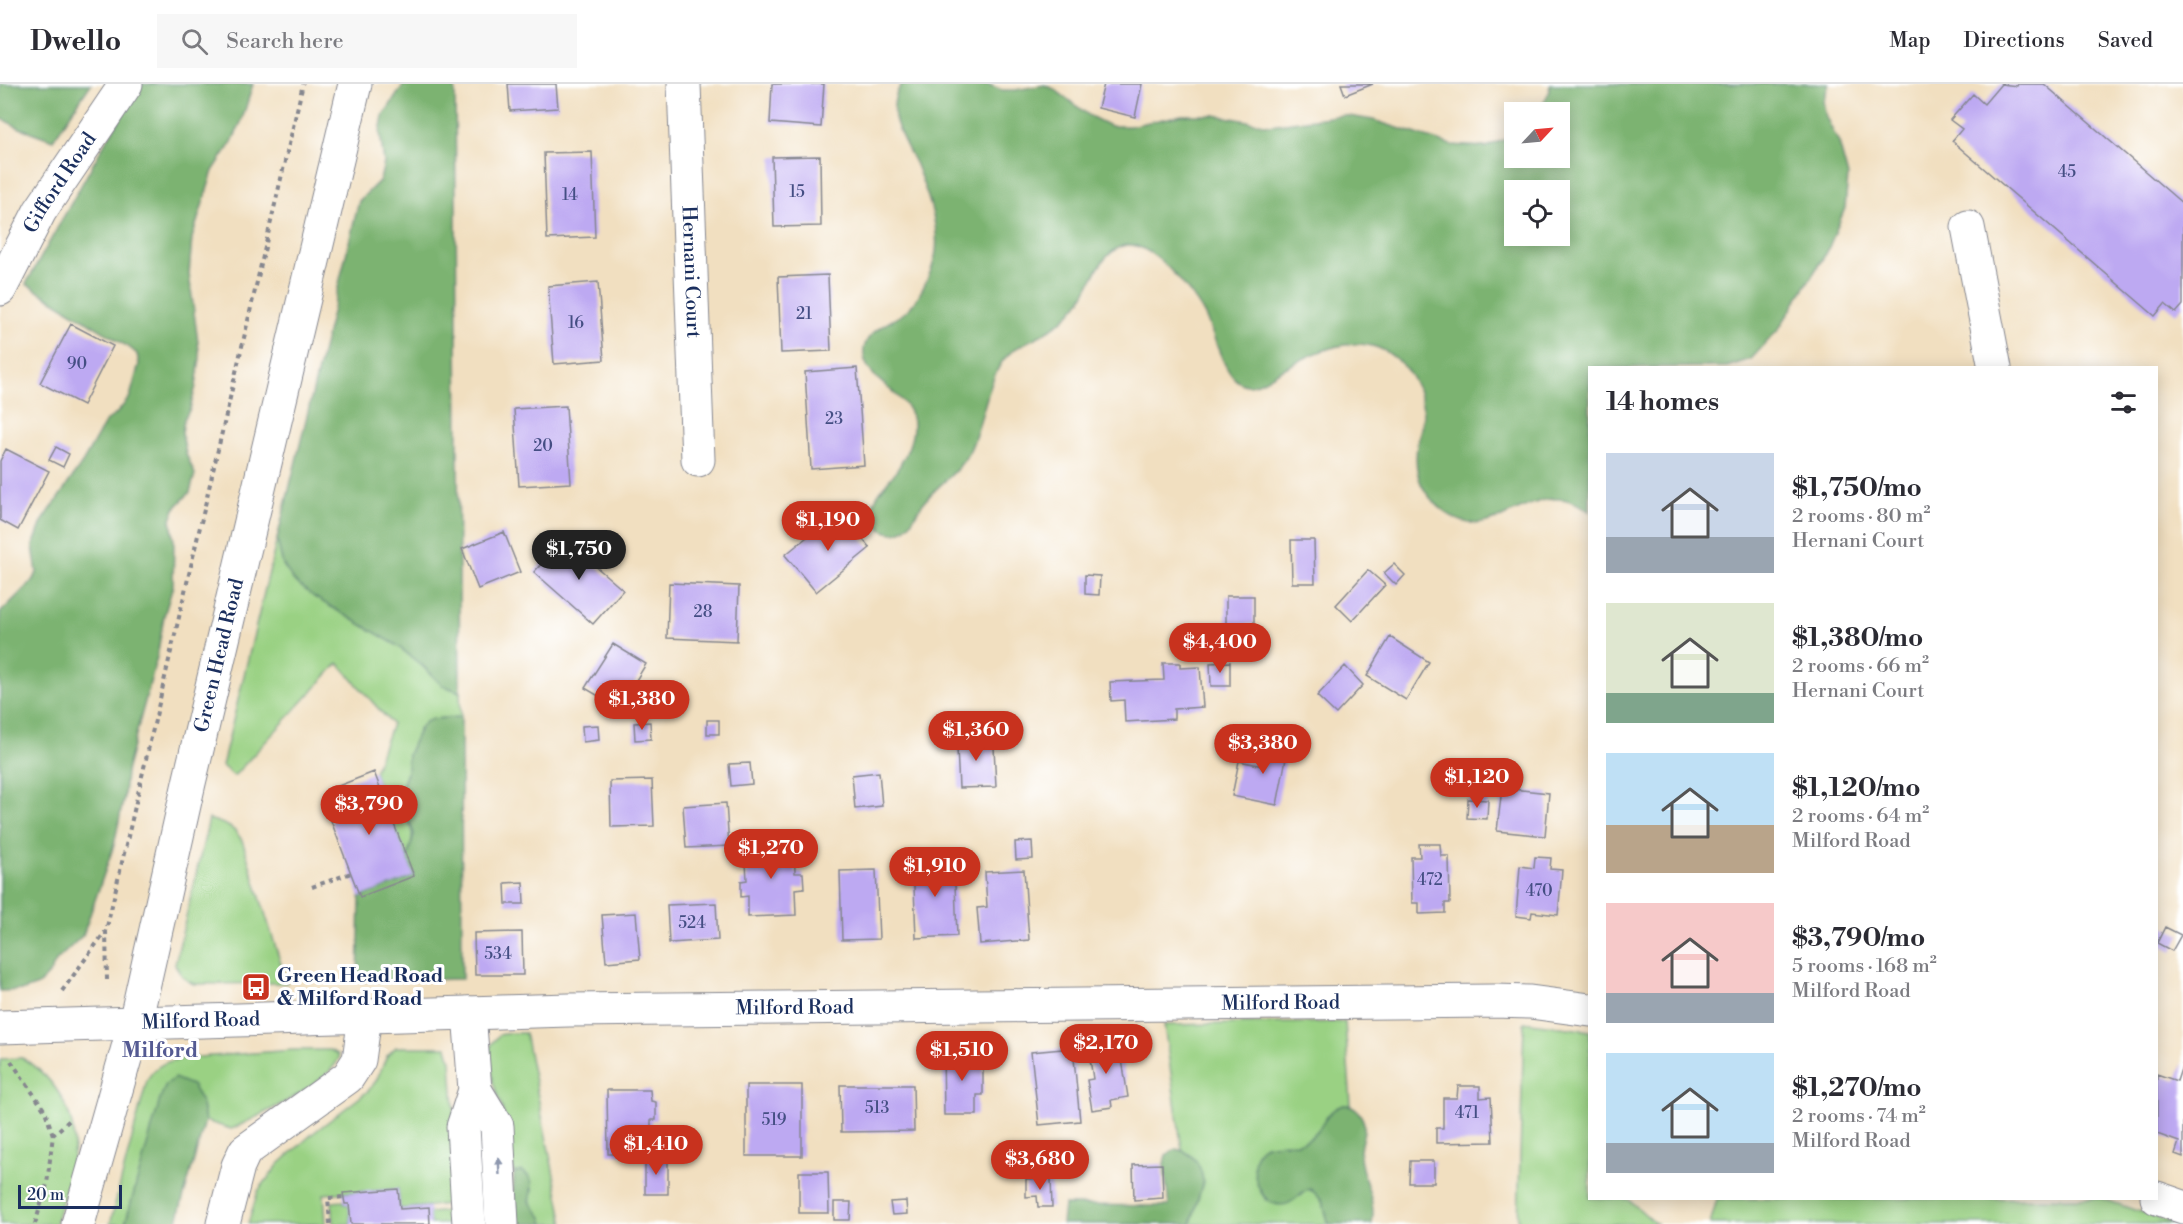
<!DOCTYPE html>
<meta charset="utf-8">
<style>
body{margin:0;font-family:"Libre Bodoni",serif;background:#f7f7f7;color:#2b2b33;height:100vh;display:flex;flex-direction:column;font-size:22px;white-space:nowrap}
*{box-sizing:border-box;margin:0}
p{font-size:20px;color:#7c7c81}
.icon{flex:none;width:33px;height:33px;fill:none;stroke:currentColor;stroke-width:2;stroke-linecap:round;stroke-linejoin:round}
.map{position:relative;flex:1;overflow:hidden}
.side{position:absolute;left:1588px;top:282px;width:570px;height:834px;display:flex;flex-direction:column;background:#fff;border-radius:0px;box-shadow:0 3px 15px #0003}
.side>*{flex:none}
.needle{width:39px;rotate:64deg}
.tools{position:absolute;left:1504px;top:18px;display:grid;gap:12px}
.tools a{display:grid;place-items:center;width:66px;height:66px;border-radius:0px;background:#fff;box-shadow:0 3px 15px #0003;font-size:30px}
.scale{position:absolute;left:18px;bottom:15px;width:104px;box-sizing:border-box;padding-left:6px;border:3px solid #1b2f5e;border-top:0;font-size:16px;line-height:21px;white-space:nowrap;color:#1b2f5e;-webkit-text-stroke:4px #fff;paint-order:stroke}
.price{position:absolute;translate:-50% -51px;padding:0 14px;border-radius:21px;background:#c8321e;color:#fff;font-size:20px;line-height:39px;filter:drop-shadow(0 2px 3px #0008)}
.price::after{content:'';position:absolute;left:50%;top:36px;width:18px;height:14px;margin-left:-9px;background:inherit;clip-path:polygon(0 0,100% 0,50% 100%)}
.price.active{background:#222;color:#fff}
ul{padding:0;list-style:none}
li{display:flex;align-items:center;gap:18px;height:150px;padding:0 18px}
li span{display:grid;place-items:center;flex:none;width:168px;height:120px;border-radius:0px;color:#555}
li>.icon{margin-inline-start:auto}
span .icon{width:72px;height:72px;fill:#fffc;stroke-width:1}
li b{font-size:26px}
h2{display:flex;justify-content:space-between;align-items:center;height:72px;padding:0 18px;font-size:26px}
header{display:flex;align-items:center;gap:36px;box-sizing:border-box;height:84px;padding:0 30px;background:#fff;border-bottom:2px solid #e1e1e2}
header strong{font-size:28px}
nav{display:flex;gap:33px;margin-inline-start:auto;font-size:21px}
.search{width:420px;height:54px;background:#f7f7f7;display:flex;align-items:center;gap:15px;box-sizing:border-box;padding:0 21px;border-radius:0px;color:#7c7c81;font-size:22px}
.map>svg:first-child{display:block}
.green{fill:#9ad183;stroke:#5a8070;stroke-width:1.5}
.forest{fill:#7bb371;stroke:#4b7168;stroke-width:1.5;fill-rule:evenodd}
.building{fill:#bda9f2}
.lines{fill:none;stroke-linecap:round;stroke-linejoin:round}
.minor-casing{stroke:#86878f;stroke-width:35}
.path{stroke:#86878f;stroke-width:4;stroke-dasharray:4.5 4.5;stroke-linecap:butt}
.minor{stroke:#fff;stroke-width:33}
.oneway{fill:#8d97ae}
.labels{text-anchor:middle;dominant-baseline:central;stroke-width:6;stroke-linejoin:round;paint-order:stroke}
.number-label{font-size:16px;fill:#444e83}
.street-label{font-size:20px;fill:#1b2f5e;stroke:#fff}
.poi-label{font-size:20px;font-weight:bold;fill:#1b2f5e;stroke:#fff;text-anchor:start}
.neighbourhood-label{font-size:21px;font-weight:bold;fill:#545a92;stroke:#fff}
</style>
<header>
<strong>Dwello</strong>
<div class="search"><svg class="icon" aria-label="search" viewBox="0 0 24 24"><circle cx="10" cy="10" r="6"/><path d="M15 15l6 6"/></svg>Search here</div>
<nav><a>Map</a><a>Directions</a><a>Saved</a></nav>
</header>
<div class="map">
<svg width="2183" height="1140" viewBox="0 0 2183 1140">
<rect width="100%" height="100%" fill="#fff"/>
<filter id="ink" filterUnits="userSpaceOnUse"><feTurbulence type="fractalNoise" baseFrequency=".0167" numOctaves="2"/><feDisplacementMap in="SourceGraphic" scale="12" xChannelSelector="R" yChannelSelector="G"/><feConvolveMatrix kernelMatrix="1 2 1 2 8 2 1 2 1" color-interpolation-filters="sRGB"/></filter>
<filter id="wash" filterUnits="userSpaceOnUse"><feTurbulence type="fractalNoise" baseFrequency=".008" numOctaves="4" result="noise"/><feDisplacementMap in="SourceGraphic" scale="24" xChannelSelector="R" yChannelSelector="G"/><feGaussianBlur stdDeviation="1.35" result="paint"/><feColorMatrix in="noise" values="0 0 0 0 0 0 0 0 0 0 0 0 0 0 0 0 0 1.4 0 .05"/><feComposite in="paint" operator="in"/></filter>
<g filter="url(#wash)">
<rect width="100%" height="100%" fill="#f1dfc0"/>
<path class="green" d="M277,455L283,481L314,513L395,560L421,581L442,601L460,608L461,633L432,635L420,644L408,671L407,689L395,719C413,743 417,744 407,775L374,688L392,640L338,579L234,692L222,682Z
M209,735C225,740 236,743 243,759L287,899L194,900C183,896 180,889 175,880Z
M1345,938L1351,1021C1327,1020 1325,1045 1308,1055C1295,1063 1279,1059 1265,1061C1257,1085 1250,1094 1266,1116L1301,1112L1305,1106C1322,1104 1325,1127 1329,1140H1191L1203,1097C1201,1086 1193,1070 1182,1066L1164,941Z
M1524,938L1590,947V1114L1628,1115L1656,1140H1518Z
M510,949H525L564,1140H544C539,1125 525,1124 533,1106L514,1089L503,1027L493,998L490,962L499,951Z
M396,963H447L451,977L460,1119L400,1125L398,1105L324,1110L326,1140H248L258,1107L279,1080L312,1050L368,1007L376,997L387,972Z
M293,966H330L338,970L339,974C328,1000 260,1031 234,1044L231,1045L205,1037L201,1016L192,1002L180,998L166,1001L125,1140H110L147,996C156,980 167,977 185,974Z
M22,974C56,994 79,1032 73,1072C70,1095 62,1118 55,1140H0V975Z
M1717,1115L2101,1114L2174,1140H1710Z
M344,1117L345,1120H349L351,1140H334L332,1118Z
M460,1126L461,1140H430L429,1129Z"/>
<path class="forest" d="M0,0H91L53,56L20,44L0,34Z
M142,0H253L242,36L232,58L213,87L192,154L189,190L200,274L196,302L190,325L184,335L182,349L186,370L195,390L190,408L176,423L171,435L174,457L173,502L164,532L157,573L126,688L124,713L114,761L83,851L57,876L49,890L38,901L24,906L0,907V529L31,498L37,489L33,462L42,438L82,379L106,337L116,330L130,313L139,280L137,270L130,264L26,200L106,57Z
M404,0H455L460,608L442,601L421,580L395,560L314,513L294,497L283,481L277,455L359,117L380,96L384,79L380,48L383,32Z
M902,0H987L1002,6H1015L1045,1L1054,5L1090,32L1110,42H1130L1182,31H1215L1270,41L1343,31L1373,36L1451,61L1486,63L1515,51V74H1560V28H1539L1548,10L1550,0H1829L1823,17L1826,33L1839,59L1848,92L1845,124L1827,168L1778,246L1751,275L1727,283L1590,284V428C1537,384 1497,466 1448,430C1423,412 1413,393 1417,362C1419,352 1423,340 1423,330C1423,309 1411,287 1395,274C1359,243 1311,270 1276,289C1268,294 1257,302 1247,301C1223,299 1214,245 1203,228C1191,207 1147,150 1120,163C1097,174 1092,202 1078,220C1069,232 1053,244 1041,251C1030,257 1016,262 1007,272C987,292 983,341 969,368C958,390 935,402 921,422C914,432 909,448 894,449C888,449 883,447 879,443C859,419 890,400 900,381C906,371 913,355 913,343C915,308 860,299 864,265C867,246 890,239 904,229C913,222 918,213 923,204C938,175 940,158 932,127C928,111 922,96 916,81C904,56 882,26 902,0ZM1515,106H1560V152H1515Z
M461,633L462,895L358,897L360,813L414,792L407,775L414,750L411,741L395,719L407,689L408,671L420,644L425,638L432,635Z
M174,994L192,1001L201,1016L205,1037L176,1140H125L161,1012L166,1001Z
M1344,1021C1354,1022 1361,1029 1364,1039C1366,1049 1359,1060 1360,1071C1361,1096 1377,1113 1372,1140H1329L1322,1117L1311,1105C1298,1107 1293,1125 1275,1120C1256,1115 1245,1071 1264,1062C1278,1055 1294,1064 1309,1055C1324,1045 1325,1025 1344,1021Z
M1176,1065C1193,1068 1201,1080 1203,1097L1191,1140H1062L1064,1121L1169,1122L1164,1080L1166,1071Z
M522,1087C536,1096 532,1103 529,1117L542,1133L544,1140H512L514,1089Z"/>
<g id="blocks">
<path class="building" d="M508,0H556L558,24L510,27Z
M772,0H824L821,43L770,39Z
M1104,0H1142L1135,33L1098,24Z
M1341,0H1373L1345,11Z
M2001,0L2017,2L2018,0H2044L2183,120V221L2176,229L2165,220L2155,232L1952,57L1962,45L1950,36L1973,10L1984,20Z
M592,68L595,153L547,155L544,69Z
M820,72L821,142L774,143L772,73Z
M828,191L831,267L781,269L778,193Z
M598,198L604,276L554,280L548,202Z
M71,240L113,262L83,321L40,299Z
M857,284L864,381L811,385L805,288Z
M566,322L571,399L519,402L514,325Z
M56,363L69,370L63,383L49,376Z
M6,365L49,387L18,446L0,436V377Z
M839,427L870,464L816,508L785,471Z
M504,448L520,488L478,505L462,465Z
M564,455L623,506L593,540L534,488Z
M1291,456H1314L1315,499H1292Z
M1394,480L1405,491L1396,501L1384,489Z
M1368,486L1385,501L1352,537L1336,521Z
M1085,491L1100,492L1099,511L1085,510Z
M669,499L739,502L737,557L667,554Z
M1226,512H1254V540L1226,541Z
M1390,553L1429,578L1406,616L1367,592Z
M613,560L646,580L619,624L585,604Z
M1230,578V602H1211L1210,579Z
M1163,579H1180V584L1200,583L1203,623L1174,625V635L1125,638L1124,616L1111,617L1110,598L1164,596Z
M1345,582L1363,601L1336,630L1317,612Z
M707,636H719V650H707Z
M650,638L651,655L635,656L634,639Z
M598,641L599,656L583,658L582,642Z
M991,651V663H994L996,703L959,704L957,664H960V652Z
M1269,654L1289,659L1277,721L1232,712L1239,677L1263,682Z
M750,679L752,700L731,702L729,680Z
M374,688L414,792L360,813L331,737L339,734L328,706Z
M879,688L882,722L855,725L852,691Z
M652,696L654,742L611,743L610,697Z
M1502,704L1549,709L1545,752L1497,747Z
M1468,715L1488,716L1487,735L1467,734Z
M726,719L729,762L686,764L683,722Z
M1032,757L1033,775L1016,776L1015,758Z
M794,758L795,789H803L804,804L795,805L796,831L748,833V812L741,813V797L747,796L745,760Z
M1419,760H1440L1441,772H1449L1450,819H1445V829L1419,830V819H1412L1411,773H1420Z
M1535,773L1551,774L1550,785L1562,786L1558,831L1532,828L1531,834L1516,832L1520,782L1534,784Z
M954,775L957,852L916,854L913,777Z
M876,786L879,855L842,856L840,787Z
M1024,786L1029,856L980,860L977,824L987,823L985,788Z
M523,798L524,820H506L505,799Z
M716,819L718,856L669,859L667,821Z
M636,829L640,875L606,878L602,831Z
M2165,843L2181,851L2172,867L2157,859Z
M522,848L523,891H475L474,849Z
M1119,957L1128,1013L1111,1016L1112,1023L1092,1026L1087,996L1093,995L1088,962Z
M1073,964L1080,1037L1039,1041L1031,968Z
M943,967H983V1011H977V1031H944Z
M2183,979V1073L2175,1070L2179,1058L2157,1050V990L2177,997Z
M746,1001H802V1072H746Z
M840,1001H913L914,1047L841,1048Z
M1458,1002H1480V1014L1491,1013L1493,1058L1436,1059V1044H1443V1014H1457Z
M607,1006H650L651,1017L656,1018V1036H651V1070H608Z
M645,1075H668V1110H645Z
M1410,1077H1434V1099H1409Z
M1162,1080L1163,1114L1134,1116L1133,1081Z
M799,1088H828L829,1129H799Z
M1051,1094L1052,1123H1038L1037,1112L1026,1113V1095Z
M398,1105L400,1125L429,1123L430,1140H351L349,1120H345L343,1109Z
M906,1117L907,1130L892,1131L890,1118Z
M834,1118H851L850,1136H834Z"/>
</g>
</g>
<g filter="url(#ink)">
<use href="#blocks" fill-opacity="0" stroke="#86878f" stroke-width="1.5"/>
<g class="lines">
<g class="minor-casing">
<g id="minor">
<path id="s1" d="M684,0L698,376"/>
<path d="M1968,143L1995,284"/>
<path id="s2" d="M0,205L40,127L126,0"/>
<path id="s3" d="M0,943L569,926L1494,917L1530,918L1590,926"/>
<path d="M475,1006L497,1042L502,1140"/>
<path d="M2157,1114L2183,1123"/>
<path id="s4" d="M78,1140L135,939L189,699L355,0"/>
<path d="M223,1140L238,1082L245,1067L348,993L359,976L365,932"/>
<path d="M469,1140L463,1043L475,1006L469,929"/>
</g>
</g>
<path class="path" d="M312,803L351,789
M107,896L106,847L303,0
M62,907L105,848
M11,977L45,1027L53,1051
M35,1140L47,1100L53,1051L72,1034
M330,1140L328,1114L344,1113"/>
<use href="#minor" class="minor"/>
</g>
<defs><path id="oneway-solid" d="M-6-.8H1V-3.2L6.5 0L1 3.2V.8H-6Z" transform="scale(1.5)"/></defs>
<use class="oneway" href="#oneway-solid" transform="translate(499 1082) rotate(-93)"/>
</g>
<defs>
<g id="bus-square" transform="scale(1.5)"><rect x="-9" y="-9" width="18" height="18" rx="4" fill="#c8321e" stroke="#fff"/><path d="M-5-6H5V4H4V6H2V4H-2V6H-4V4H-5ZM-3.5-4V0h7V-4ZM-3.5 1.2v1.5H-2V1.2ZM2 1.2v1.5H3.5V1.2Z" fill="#fff"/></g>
</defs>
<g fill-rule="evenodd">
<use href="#bus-square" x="256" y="903"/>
</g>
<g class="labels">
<g class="number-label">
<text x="2067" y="88">45</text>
<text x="797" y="108">15</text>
<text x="570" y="111">14</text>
<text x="804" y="230">21</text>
<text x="576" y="239">16</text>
<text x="77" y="280">90</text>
<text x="834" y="335">23</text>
<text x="543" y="362">20</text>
<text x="703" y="528">28</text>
<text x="1430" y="796">472</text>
<text x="1539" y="807">470</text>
<text x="692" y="839">524</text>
<text x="498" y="870">534</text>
<text x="877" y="1024">513</text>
<text x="1467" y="1029">471</text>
<text x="774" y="1036">519</text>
</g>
<g class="street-label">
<text stroke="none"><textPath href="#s2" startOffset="122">Gifford Road</textPath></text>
<text stroke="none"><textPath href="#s1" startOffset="188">Hernani Court</textPath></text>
<text stroke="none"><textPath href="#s4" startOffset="586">Green Head Road</textPath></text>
<text stroke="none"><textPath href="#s3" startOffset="1281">Milford Road</textPath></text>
<text stroke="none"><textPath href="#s3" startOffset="795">Milford Road</textPath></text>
<text stroke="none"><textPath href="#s3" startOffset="201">Milford Road</textPath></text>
</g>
<g class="poi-label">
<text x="277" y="892">Green Head Road<tspan x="277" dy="23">&amp; Milford Road</tspan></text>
</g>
<g class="neighbourhood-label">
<text x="160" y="967">Milford</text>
</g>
</g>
</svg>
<div class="tools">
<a><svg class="needle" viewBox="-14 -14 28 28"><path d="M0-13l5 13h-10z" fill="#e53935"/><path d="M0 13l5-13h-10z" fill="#7c7c81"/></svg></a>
<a><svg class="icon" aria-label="locate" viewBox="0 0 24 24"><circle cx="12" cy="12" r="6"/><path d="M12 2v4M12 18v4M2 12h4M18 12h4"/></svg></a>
</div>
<div class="scale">20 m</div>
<b class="price" style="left:828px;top:468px">$1,190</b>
<b class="price active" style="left:579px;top:497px">$1,750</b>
<b class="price" style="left:1220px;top:590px">$4,400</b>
<b class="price" style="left:642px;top:647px">$1,380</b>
<b class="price" style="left:976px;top:678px">$1,360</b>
<b class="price" style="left:1263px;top:691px">$3,380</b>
<b class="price" style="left:1477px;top:725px">$1,120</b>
<b class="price" style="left:369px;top:752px">$3,790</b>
<b class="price" style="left:771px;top:796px">$1,270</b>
<b class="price" style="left:935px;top:814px">$1,910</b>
<b class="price" style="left:1106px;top:991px">$2,170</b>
<b class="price" style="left:962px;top:998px">$1,510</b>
<b class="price" style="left:656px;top:1092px">$1,410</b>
<b class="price" style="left:1040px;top:1107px">$3,680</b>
<section class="side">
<h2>14 homes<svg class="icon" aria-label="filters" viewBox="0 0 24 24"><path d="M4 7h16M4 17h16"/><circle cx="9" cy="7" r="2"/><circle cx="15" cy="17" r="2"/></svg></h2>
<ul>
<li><span style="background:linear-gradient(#c9d6e8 70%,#9aa5b1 0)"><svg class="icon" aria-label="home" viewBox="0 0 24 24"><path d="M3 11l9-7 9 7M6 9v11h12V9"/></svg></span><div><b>$1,750/mo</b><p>2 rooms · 80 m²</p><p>Hernani Court</p></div></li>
<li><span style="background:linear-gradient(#dfe7d0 75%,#7fa58c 0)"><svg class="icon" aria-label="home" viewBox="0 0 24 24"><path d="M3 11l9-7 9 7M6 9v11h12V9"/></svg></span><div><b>$1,380/mo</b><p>2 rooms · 66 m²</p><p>Hernani Court</p></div></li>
<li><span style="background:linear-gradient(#bfe0f5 60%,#b9a48a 0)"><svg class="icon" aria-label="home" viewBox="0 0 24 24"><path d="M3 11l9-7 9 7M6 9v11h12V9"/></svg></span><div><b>$1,120/mo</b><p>2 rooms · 64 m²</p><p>Milford Road</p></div></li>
<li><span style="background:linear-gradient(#f6c9c9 75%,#9aa5b1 0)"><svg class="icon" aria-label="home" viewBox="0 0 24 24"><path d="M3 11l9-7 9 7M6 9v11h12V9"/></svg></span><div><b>$3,790/mo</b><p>5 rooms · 168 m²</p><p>Milford Road</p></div></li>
<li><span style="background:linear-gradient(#bfe0f5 75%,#9aa5b1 0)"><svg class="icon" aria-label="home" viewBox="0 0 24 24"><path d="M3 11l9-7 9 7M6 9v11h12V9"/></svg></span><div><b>$1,270/mo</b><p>2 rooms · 74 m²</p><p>Milford Road</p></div></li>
</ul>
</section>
</div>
